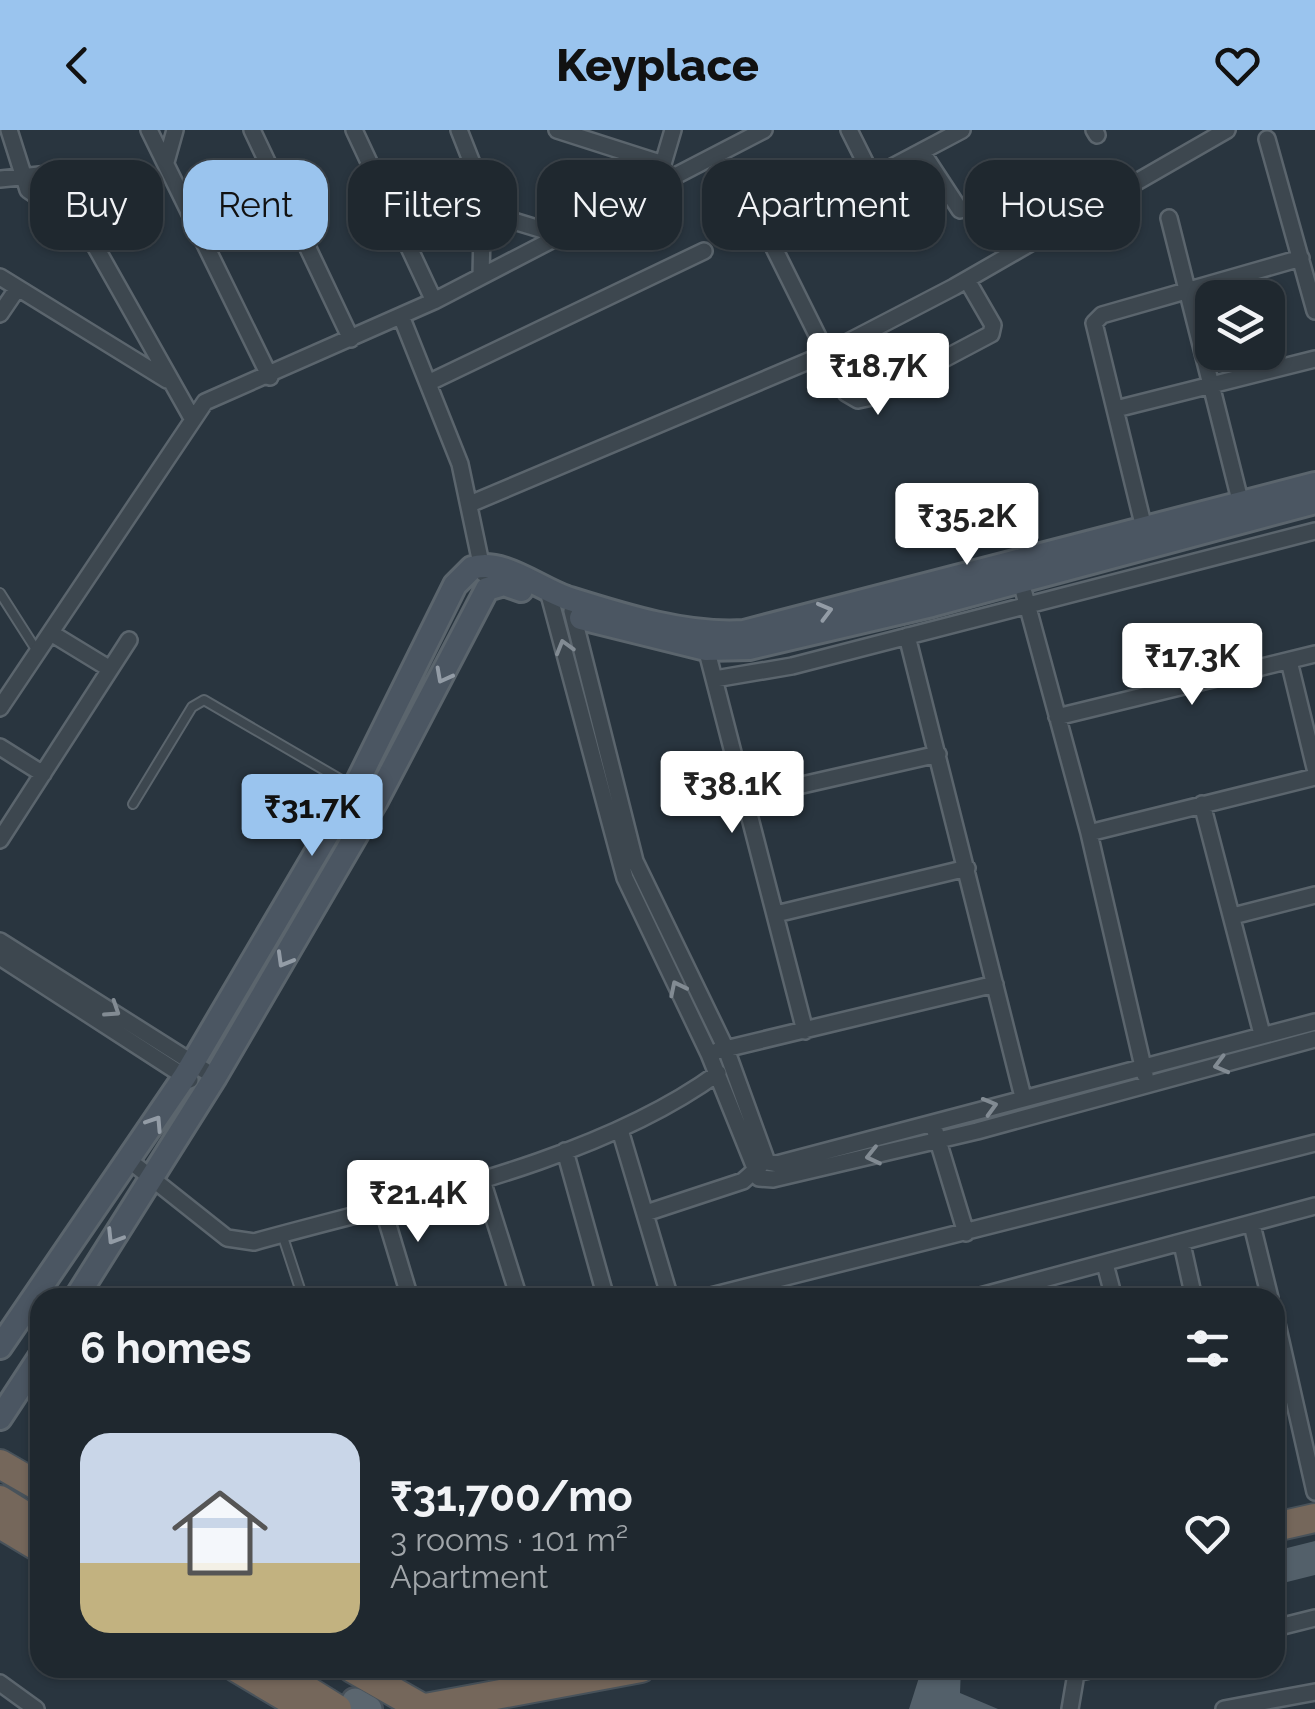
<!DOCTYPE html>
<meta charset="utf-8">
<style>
body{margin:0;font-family:Raleway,sans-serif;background:#2c343b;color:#f1f3f6;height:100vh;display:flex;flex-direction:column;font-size:38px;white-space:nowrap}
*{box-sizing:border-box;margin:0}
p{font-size:32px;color:#a1a6aa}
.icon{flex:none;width:55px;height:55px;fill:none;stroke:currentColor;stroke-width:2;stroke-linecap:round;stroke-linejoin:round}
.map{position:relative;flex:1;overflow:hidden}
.drawer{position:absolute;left:30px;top:1158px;width:1255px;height:390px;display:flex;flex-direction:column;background:#1f282f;border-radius:30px;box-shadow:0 2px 8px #0004,0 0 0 2px #3c444b}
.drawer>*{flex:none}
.guide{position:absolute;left:30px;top:30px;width:1255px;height:90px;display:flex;gap:20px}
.buttons{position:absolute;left:1195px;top:150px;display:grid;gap:20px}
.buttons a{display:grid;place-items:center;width:90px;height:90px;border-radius:20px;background:#1f282f;box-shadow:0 2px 8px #0004,0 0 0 2px #3c444b;font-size:50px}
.price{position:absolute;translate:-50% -85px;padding:0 22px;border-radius:10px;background:#fff;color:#222;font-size:32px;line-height:65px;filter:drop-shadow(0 2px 5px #0008)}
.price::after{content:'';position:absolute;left:50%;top:60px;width:30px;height:22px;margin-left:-15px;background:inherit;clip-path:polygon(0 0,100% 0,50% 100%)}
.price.on{background:#9ac4ee;color:#111}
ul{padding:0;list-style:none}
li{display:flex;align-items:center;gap:30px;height:250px;padding:0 50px}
li span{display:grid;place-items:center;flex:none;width:280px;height:200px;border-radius:30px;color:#555}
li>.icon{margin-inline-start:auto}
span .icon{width:120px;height:120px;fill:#fffc;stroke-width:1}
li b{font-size:42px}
h2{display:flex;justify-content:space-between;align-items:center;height:120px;padding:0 50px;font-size:42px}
.tag{padding:0 35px;border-radius:30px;background:#1f282f;box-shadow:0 2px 8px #0004,0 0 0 2px #3c444b;font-size:35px;line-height:90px}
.tag.on{background:#9ac4ee;color:#111}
header{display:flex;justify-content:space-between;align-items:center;height:130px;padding:0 50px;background:#9ac4ee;color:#111;font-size:45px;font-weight:800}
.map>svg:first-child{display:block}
.building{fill:#53606a}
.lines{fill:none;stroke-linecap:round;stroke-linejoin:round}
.lane-casing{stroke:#5b656d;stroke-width:12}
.street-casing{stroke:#5b656d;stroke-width:20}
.secondary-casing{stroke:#5b656d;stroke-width:28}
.primary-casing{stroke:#475059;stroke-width:30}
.highway-casing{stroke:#48525a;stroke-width:32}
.lane{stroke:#3d474f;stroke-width:8}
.street{stroke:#3d474f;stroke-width:15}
.secondary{stroke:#4b5662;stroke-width:22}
.primary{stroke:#5b666f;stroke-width:25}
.highway{stroke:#75675b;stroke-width:28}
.oneway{stroke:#939ca6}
.oneway2{stroke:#828b93}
</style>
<header><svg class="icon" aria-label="back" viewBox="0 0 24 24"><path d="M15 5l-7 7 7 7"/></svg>Keyplace<svg class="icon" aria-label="heart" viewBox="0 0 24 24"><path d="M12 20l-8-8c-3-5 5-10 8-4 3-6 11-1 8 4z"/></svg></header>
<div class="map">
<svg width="1315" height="1579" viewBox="0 0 1315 1579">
<rect width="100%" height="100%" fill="#29353f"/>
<path class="building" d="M1315,1411V1445L1275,1455V1421Z
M922,1538H961L960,1563L998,1579H909Z"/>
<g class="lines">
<g class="lane-casing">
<path id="lane" d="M0,463L37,521
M133,674L192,577L204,570L374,669
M282,1104L303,1168"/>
</g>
<g class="street-casing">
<path id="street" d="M9,0L28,60L84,98
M149,0L270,247
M252,0L351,209
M354,0L434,171
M459,0L483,61L481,146
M557,0L663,34
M849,0L873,48
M1094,0L1097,5
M1267,9L1315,181
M922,22L960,80
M166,32L175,0
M660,44L673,0
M0,49L49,44L58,50L192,288
M723,67L742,104L756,109L962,0
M484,82L563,106
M1169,88L1241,374
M767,104L846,263L858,270L872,267L991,204L993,195L967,150
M0,147L167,250
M0,184L17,159
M401,186L460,334L483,443
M428,253L704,121
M1116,279L1315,229
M470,374L825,224L954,157L1227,0
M1144,398L1094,193L1102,185L1301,128
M548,461L625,748L709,924L759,1048L773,1049L977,1001L1315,909
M1024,463L1089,703L1145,945
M572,481L635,731L726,919L767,1032L777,1034L1315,892
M51,503L110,539
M907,506L1023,967
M705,514L805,901
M1289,531L1315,638
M715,549L792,536L1315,401
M0,578L205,272L434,171L764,0
M1057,587L1315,524
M0,617L43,644
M745,668L938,624
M1202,674L1262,904
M1089,703L1315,647
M0,710L129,510
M776,784L967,738
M1233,786L1315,765
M0,811L215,947
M0,827L190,950
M717,921L995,854
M620,1000L670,1168
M935,1001L966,1103
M565,1021L606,1168
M130,1031L227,1108L254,1112C401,1071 595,1033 718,943
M481,1047L519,1168
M382,1075L410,1168
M646,1083L743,1051L760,1036
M1252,1095L1270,1168
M1182,1114L1194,1168
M1105,1134L1114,1168
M703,1168L1315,1013
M973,1168L1315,1076
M1275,1185L1315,1362
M1275,1498L1315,1488
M1076,1543L1099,1538
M0,1553L36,1579
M1070,1579L1077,1538
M1224,1579L1315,1562"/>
</g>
<g class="secondary-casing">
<path id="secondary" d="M581,488L706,519L749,518L932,475L1315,372
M76,1168L215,947L376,671L487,459L504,454L521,460
M0,1217L185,946L355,657L455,455L472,438C502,428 538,458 567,468C621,485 686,506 744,502L1315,354
M0,1288L40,1227"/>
</g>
<g class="primary-casing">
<path id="primary" d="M355,1571L369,1579"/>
</g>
<g class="highway-casing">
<path id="highway" d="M0,1334L40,1357
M0,1370L40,1395
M0,1394L40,1418
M1275,1397L1315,1388
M237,1538L306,1579
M352,1538L422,1578
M292,1551L337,1579
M420,1579L641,1538"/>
</g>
<use href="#lane" class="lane"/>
<use href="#street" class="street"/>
<use href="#secondary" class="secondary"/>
<use href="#primary" class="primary"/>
<use href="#highway" class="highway"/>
</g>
<defs><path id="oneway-chevron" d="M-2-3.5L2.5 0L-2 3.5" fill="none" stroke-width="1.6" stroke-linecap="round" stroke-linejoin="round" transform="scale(2.5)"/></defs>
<g class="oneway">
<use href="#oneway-chevron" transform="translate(825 481) rotate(-15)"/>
<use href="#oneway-chevron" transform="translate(443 546) rotate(118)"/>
<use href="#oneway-chevron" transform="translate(284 830) rotate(120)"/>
<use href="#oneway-chevron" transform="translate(155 993) rotate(-57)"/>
<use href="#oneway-chevron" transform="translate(114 1107) rotate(122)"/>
</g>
<g class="oneway2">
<use href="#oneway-chevron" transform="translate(564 517) rotate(-106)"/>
<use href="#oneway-chevron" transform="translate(677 858) rotate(-116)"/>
<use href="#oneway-chevron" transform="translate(113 880) rotate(33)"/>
<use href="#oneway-chevron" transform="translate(1221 935) rotate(165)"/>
<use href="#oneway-chevron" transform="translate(990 976) rotate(-16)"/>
<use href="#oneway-chevron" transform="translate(873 1026) rotate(167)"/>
</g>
</svg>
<div class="buttons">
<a><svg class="icon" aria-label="layers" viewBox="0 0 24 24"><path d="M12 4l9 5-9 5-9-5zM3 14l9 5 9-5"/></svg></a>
</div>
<b class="price" style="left:878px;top:288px">₹18.7K</b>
<b class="price" style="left:967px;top:438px">₹35.2K</b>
<b class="price" style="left:1192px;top:578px">₹17.3K</b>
<b class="price" style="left:732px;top:706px">₹38.1K</b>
<b class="price on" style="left:312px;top:729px">₹31.7K</b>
<b class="price" style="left:418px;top:1115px">₹21.4K</b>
<div class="guide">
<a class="tag">Buy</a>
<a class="tag on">Rent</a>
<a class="tag">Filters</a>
<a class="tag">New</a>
<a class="tag">Apartment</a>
<a class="tag">House</a>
</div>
<section class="drawer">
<h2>6 homes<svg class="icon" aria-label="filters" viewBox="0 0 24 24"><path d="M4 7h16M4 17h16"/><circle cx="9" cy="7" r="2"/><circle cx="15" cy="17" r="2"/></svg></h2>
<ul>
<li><span style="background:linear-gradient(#c9d6e8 65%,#c2b280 0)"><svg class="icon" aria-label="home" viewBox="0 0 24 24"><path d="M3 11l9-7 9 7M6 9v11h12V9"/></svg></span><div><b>₹31,700/mo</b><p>3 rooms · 101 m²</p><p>Apartment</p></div><svg class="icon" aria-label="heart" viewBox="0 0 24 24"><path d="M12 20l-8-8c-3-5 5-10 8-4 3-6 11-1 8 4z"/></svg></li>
</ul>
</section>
</div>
